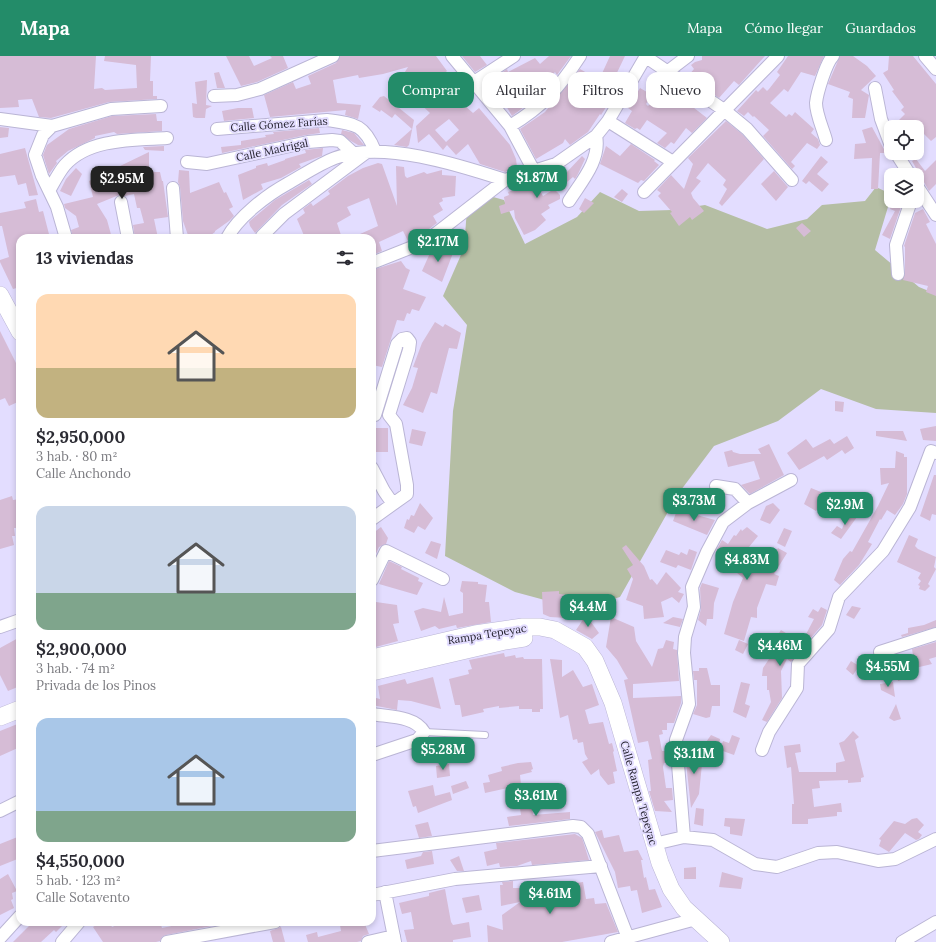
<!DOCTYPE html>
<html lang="es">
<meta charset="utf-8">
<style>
body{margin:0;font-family:Lora,serif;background:#f7f7f7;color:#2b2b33;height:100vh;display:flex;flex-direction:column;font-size:15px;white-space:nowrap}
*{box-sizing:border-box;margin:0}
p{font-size:13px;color:#7c7c81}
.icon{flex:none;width:22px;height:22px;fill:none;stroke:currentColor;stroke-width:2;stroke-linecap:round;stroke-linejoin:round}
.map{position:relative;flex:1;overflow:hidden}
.side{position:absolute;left:16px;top:178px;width:360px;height:692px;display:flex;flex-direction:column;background:#fff;border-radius:12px;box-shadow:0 2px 6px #0003}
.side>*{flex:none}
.hud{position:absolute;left:388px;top:16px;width:380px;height:36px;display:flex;gap:8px}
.buttons{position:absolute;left:884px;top:64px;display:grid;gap:8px}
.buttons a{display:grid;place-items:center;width:40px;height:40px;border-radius:8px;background:#fff;box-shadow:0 2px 6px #0003;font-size:20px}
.price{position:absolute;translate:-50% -34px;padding:0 9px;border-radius:8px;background:#238c69;color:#fff;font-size:13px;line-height:26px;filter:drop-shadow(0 1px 2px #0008)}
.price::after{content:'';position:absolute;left:50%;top:24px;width:12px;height:9px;margin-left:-6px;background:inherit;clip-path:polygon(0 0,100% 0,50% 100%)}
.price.selected{background:#222;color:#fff}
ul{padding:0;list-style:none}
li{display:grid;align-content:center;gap:8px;height:212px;padding:0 20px}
li span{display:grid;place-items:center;height:124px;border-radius:12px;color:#555}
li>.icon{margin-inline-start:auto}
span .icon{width:72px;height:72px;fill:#fffc;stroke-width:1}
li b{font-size:17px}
h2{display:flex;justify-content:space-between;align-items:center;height:48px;padding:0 20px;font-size:17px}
.chip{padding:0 14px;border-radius:12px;background:#fff;box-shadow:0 2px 6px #0003;font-size:14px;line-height:36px}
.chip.selected{background:#238c69;color:#fff}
header{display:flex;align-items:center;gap:24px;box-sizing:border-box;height:56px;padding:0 20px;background:#238c69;color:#fff}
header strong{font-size:19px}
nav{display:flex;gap:22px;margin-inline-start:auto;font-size:14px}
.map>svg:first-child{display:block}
.green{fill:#b5bea4}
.building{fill:#d6bcd6;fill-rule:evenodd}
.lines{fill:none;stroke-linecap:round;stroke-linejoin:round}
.lane-casing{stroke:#bab5d5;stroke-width:8}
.street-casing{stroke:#bab5d5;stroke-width:14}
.secondary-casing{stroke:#bab5d5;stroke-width:18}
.lane{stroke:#fff;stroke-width:6}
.street{stroke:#fff;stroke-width:12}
.secondary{stroke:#fff;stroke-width:17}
.labels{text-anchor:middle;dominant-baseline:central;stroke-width:4;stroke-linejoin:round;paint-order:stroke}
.street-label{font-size:11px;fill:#262430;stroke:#e3ddff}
</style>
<header>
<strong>Mapa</strong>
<nav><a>Mapa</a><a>Cómo llegar</a><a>Guardados</a></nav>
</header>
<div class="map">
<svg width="936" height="886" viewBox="0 0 936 886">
<rect width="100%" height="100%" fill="#e3ddff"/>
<path class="green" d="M876,131L891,138V141L875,194L919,231L936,238V357L876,353L821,333L778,365L714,390L678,438L620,541L578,553L515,536L445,500L453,355L467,269L443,240L464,192L467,153L486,139L504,144L525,188L577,161L600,136L639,155L672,154L705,149L767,173L807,163L822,149L865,145Z"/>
<path class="building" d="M0,0H96L94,33L102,32L105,34L137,32L136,9L104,5L105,0H151L150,25H153V40H157V43L109,46L51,62L39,61L32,43L18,44L19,51L0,52Z
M226,0H249L254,10L272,2L270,0H283L288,12L257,26L241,30Z
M340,0H436L447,15L424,37L442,52L454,40L473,57L479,52L510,89L516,103L517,111L505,116L480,108L468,88L456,99L447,89L443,94L429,78L418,87L416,70L430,57L398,27L408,11L383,18L359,22L358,19L333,24L337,47L361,49L358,63L345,59L346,54L270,61L264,39L293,26L296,33L311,28L308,20L336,7ZM449,63L459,74L446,86L435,74Z
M462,0H480L487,9L475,16Z
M549,0H571L557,19L555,16L545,26L543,23L531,35L536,42L512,60L498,36L492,37L485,28L507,13L508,16L535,2L540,8Z
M610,0H625L613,25L621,28L601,59L600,58L588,76L570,89L565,83L563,87L536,103L520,73L545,56L580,13L599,24Z
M702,0H765L739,29L734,25L719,42L688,20L694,13L691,9L695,6L702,4Z
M788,0H824L815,20L801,16L788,36L784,33L770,47L786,61L789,58L792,60L795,56L814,73L811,77L818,83L820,89L817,93L807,87L791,106L795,110L792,113L763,80L769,74L754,60L753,61L748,56L744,60L737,55L756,34L758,36L763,31L767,35L769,33L780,19L777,16Z
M840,0H853L867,10L876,20L861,34L869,39L865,62H852L853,43L848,41L850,36L828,28Z
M889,0H913L936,28V81L931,85L923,77L917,82V71H892L905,58L901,54L904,51L892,35L894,34L883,17L888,14Z
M219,16L225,32H217L214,17Z
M207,24L206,49L212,50L206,53L205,62H196L193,61L192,47L197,48L195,26Z
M640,32L652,39L646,48L648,50L665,34L680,42V41L707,62L692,77L686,72L674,88L671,86L665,92L657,87L667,77L647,64L640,74L637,72L635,73L625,67L632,55L628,52Z
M384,40L414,64L409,89L407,91L394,89L412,73L395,58L392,62L381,54L380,56L372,51L380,41Z
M238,52H252L254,62L224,65L222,55Z
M156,58L157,65H162V75L117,78L114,76L95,80V82L68,95L56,105L57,107L49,118L43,99L47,89L69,73L112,60Z
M726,65L742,78L764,103L722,150L719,147L727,133L723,129L726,124L708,107L696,122L701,125L691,137L693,142L704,155L692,164L690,161L679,170L670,157L672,156L658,140L661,137L657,134L671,119L684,133L693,108L688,102Z
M0,71L9,72L8,81L0,82Z
M872,71L885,95V97H880L878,133H871L872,102L854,103L855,88L866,87L862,74Z
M319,72L320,77L306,79L222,97L221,91L241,89V85L266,81L265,79L274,78L273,76Z
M342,74L354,77L364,89H358L351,85L341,78Z
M631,88L655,104L654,105L659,109L644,125L641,124L638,127L600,108L606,90L620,100Z
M164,90V95L145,94L143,91Z
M25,92L38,139L29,140L26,127L18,129L15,119L0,121V98Z
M323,92L322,100L299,108L301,111L281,122L261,128L263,133L243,144L238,119L256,112V110L267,107L268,110L285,104V103L306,97L305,94Z
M149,96V116H160L162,125H163L168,161L154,163L158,182H135L133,169L144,167L140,152H137L134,138L125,140L119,139L97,148L107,164L112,182H73L71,174L79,171L76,160L65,152L64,148L93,141L89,125Z
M582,100L585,103L578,118L575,123L573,121L556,135L560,139V143L548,149L550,152L541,158L546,164L535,174L524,179L515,162L514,154L501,158L499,150L505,148L504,141L509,139L508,136L535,127L543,140L551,135L546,125L563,113L566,117Z
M821,100L828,106L817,118L829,128L822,136L809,125L806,128L802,125Z
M916,103L925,115L936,104V128L929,135L912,105Z
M378,107L382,108L397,150L396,110L404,111L405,120L407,122L424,116L427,118L442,114V119L456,120L455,140L442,142L443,145L439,147L443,154L433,160L437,167L421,179L408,185L403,175L379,186L382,195L375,198L372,182H351L378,170L369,142L347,151L351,159L337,167L342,182H305L297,163L305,157L303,153L311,147L313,150L330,138L328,135L348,120L363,112Z
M76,112L82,118L71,140L60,135L66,123Z
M179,114L189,115L190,137L219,126L224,137L226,136L233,151L229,153L234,160L229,165L215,175V176L211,179L213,182H189L183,165L180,131L178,126Z
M774,115L788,131L776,145L761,128Z
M309,124L312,128L282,149L255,177L250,170L249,166L251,164L275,144Z
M622,133L628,138L622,146L614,141Z
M585,142L594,147L584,157L579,153Z
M36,143L39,156L43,155L50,182H20V231L13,233L0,206V204L9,201L2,170H0V157L26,152L24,146Z
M893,145H903L890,183L882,179L895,155L890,153Z
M923,153L930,166L926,168L936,188V240L926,236L928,230L903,224L905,217V191L904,190L915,157Z
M802,167L811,175L804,181L796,172Z
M434,188L453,197L442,226L422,215Z
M401,205L406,212L410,214L403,233L426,241L419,255L412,253L410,258L407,257L404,265L397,264L382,311L372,309V214Z
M435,266L443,271L445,268L461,277L457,293L449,292L437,338L431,336L423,357L403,349L412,332L418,312L413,311L422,287Z
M0,275L16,307L17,306L20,310V345L9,350L5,342L0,344Z
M835,345L844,346L843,356L835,355Z
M936,370V385L923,384L920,373Z
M375,372H388V396H372Z
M412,373L426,376L422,390L409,387Z
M876,375H903L907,385L876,380Z
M847,380L854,392L845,398L842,394L827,404L824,400L799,414L787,397L806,383L813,392L830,383L834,388Z
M769,388L784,419L750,438L741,429L760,423L754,405L728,411L724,396L732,394L733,396L740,398H761L758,393Z
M896,395L904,398V401H907V438L903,448L895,459L887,454L881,464L880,463L868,486L872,488L859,509L840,529L834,524L843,503L850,495L852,496L878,450L889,427L881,429L880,412H895Z
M934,419H936V459L932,458L930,465L920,460Z
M811,432L826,438L816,455L804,448Z
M698,438V441H716L710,450L691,451L690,439Z
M12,440L13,444L20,443V452H17V472H14L15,480H12L14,489L0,493V444Z
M420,447L433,462L425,474L418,470L414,477L404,472L407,463L409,464L411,459L414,460Z
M773,447L780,454L770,468L760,464L766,450Z
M682,455L715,464L707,479L673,465L676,457L679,458Z
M849,456L857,461L841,483L831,477L837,470L842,473Z
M381,471L388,482L386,488L379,491L372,507V478Z
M747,471L758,480L749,491L753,493L747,501L749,502L747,509L766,516L778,492L787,497L774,518L779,520L776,530L766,528L757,552V562L751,561L744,585L724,578L733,546L743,522L730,511L728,515L721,511L726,502L716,495L722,484L728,488L734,479L736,480L741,473L742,475Z
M784,472L792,475L785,491L777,487Z
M909,479L918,483L915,490L918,493L936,501L934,511L936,513L928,528L930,530L925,535L919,533L920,530L918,529L921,525L918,522L921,517L897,506Z
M431,485L441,488L437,503L425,497Z
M626,489L644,510L650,524L652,523L657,529L666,516L681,532L678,536L684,538L679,547L672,541L661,546L664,561L644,563L643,550L626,544L633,523L627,513L633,509L622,492Z
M689,493L697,496L691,514L678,509L676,512L660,506L666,494L679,499L681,496L687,499Z
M389,505L402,511L401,513L419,522L418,525L423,527L417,539L379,528Z
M462,525L478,526V528L487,529L485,546H489L491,566L457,572L456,569L439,573L435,570L421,575L414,555L423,552L441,556L444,541L449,560L463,557V537L460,535Z
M702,527L719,532L714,547L713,563H707L706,570L698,564L701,553L700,532Z
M559,535V538L579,540V550L568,549L567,562L550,561L543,558L542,536Z
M376,546L397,549L399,567L393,568L398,585L372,592V574L376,573L372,551H376Z
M852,550L861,552L854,563L846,559Z
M821,551L827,554L822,569L810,583L804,582L814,563L808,561L813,553L818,556Z
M586,559L599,577L592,583L576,574Z
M611,561L634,571L636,585L652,611L658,593L663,592L666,584L674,586L673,593L677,594L679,625L633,628V642L681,640V647L674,667H667V674H662L663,678L659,679L662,695H669L670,706L664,707L663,711L666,732H672L673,744L664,745L672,756L655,755L649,735H651L648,704L652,703L648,685L638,687L624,624L628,623L617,604L606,591Z
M673,561L683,563L680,571L663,567Z
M936,564V571L902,581L901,579L908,577V572L924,569Z
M781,574L794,582L796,579L809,584L791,606L787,603L781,615L782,642L767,666L762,664L771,646L769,634H767V620H762L763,612L781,585L776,582Z
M20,581V630L8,635L0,619V592Z
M739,584L748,588L743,598L735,594Z
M936,586V601L929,603L932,608L915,612L912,593Z
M504,597L505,601L515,599L516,602L523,601L524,603H542L543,653H540V656H532V653H519V650L499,652V650L483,653L484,656L462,661L460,649H455L449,623L469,618L468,614L472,613L469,604Z
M550,603L562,604V621L573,614L583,631L592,628L599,649L585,654L589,668L603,666L609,688L612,687L614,695L613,696L617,715L613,716L615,727L608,729L600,719L599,713L591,719L582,706L588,703L585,698L583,686L578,687L577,683L573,684L568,659L560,662Z
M851,605L859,610L853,619L846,613Z
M909,608L911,617L908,618L909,622L898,625L895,612Z
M699,612H707L711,629H720V650H712L710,661L706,662L693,658L697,649V624H694L693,615H699Z
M433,621L441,653L411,645L398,644L397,654L372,649V641L380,643L378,630L405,623L407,628Z
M741,626L750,628L745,648L750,650L746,662L733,656Z
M893,626L895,641L881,634L880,628Z
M896,648L901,663L894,665L889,662Z
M20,667V691L0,700V675Z
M853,675L859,681L855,684L864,721L861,722V726L848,727V724L819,725L820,732L812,733L814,751L841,747L842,756H837V760L808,763V768H792V748H794L791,711L787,712L784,690L800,688L801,696L795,697L799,716H836V707L845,705L839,687L844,685Z
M711,679L720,683L719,694L704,689Z
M732,679L740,682L734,699L720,694L723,685L729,687Z
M685,697L703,698L699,738L691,752Z
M531,706L533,713L531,714L532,716L520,719L521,729L485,737L483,727L490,726L488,719L502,715L501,711L518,707Z
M449,708L450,720L437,722L436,710Z
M466,725L469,732L453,738L451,730Z
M433,729L435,740L450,736L452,744L418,757L416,750L413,751L408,735Z
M532,750L533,759L570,756V763L509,770L507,761L521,759L520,752Z
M696,752L704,753L703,770L694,768Z
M725,762L745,763L742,780L730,778V771L724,770Z
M917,762L924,769L918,776L922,779L919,783L916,784L905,777L889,796L879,790L881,784L879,783L894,765L905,768L912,763Z
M428,766L432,780L419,782L415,769Z
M602,774L604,782L619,779L624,796L638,794L643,804H641L644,822L646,821L649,834L655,833L662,851L642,857L637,834L631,835L630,830L618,832L615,816L595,776Z
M575,778L582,782L589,804L532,809L531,805L517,810L500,811L499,807L487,810L484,796L497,793L496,787Z
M20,780V802L0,810V788Z
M432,795L434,808L407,813L405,804L421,800L423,796Z
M459,800L464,815H457L450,804Z
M696,811V823H684V812Z
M722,816L743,822L741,833L719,831Z
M8,818L17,835L12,837L13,843L11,844L14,852L0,859V823Z
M513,825V832H528L529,827L540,826V831H545L546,833L562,832L561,829L583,826L586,843L594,842L595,848L606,847L618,876L562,886H488L487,869L503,874L502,859L520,846L501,850L500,829H503L502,826Z
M445,833L451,866L453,869L469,866L471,881L453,884V886H407L404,874L414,873L411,856L402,858L399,847L429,840V837Z
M479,839L482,854L466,857L462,842Z
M33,866H66L56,876L54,874L41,886H13Z
M101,866H109L112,871L125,866H160L162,872L191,866H217V869L166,879L162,881L160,885L156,886H103L93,871Z
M350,866H364L369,878L363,880L361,885L357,886H308L306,879L317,876L318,881L341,875L340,869Z
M281,871L285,886H273L270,875Z"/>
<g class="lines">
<g class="lane-casing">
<path id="lane" d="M424,676L485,679"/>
</g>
<g class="street-casing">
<path id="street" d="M452,0L510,70L534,115
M925,0L936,13
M646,1L724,54L747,73L792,124
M667,16L688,0
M474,26L514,0
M875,32L881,63L891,90
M214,40L237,39L260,33L333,0
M0,63L52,70L111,53L161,50
M608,65L673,106
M52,70L43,79L35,99L42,120L57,151L66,182
M510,70C542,51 560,31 580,0
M217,73L327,64C355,68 364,68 375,95
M826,84C823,73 816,58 816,47C817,37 826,7 833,0
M896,97L910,119
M187,106L207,108L308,86L332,84L340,85L353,97
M917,130L936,159
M173,132L177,182
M50,133C54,126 59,116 65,109C89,82 134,84 167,82
M644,136L778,0
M569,145C581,126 601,104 596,80
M121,146L128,182
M262,180L284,158L367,96
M227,182C238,161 267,139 287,128C303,119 319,108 335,102C382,84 459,109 505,124
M372,207L425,186L505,124L556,108L596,80L608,65L646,0
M898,218L896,189L911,145
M375,359L397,288L402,283L407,282L410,286L409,294L389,359
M372,412L384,435L393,448
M716,430L735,433L748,447
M372,463L407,438V429L396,368L389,359
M372,524L386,495L443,523
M0,571L20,564
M880,596L936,578
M372,658C389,661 415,660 424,676L417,684L372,699
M762,694L769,676L797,632L798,608L829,573L839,541L883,495L910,451L931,395L936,397
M0,755L20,745
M684,781L676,684L689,648L684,597L685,581L694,551L692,531L707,496L723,466L748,447L791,424
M654,788L684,781L713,784L755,808L777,811L818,797L837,796L878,805L895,803L936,783
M372,795L573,770L581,771L588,778L628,882
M385,836L395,886
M372,839L455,823L601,810
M0,882L20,860
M62,886L79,866
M167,886L275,866
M368,886L394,880
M611,886L696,863
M902,886L936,866"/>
</g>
<g class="secondary-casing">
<path id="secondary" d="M0,239L20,276
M372,602L475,578L523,571H540L555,574L585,591L595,605L613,647L660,807L671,833L684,852L721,886
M372,616L505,585L524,582
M0,661L20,653"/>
</g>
<use href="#lane" class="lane"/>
<use href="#street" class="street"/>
<use href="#secondary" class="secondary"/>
</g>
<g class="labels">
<g class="street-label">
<text transform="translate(279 68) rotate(-4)">Calle Gómez Farías</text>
<text transform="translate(272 94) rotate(-12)">Calle Madrigal</text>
<text transform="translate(487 578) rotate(-9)">Rampa Tepeyac</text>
<text transform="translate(639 737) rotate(74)">Calle Rampa Tepeyac</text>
</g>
</g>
</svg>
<div class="buttons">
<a><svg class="icon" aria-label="locate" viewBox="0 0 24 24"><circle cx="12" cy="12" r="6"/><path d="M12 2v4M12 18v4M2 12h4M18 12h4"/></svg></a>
<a><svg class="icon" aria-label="layers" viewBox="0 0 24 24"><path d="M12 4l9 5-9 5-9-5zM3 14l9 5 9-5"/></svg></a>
</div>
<b class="price" style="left:537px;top:143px">$1.87M</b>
<b class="price selected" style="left:122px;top:144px">$2.95M</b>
<b class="price" style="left:438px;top:207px">$2.17M</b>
<b class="price" style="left:694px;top:466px">$3.73M</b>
<b class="price" style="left:845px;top:470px">$2.9M</b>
<b class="price" style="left:747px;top:525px">$4.83M</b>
<b class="price" style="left:588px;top:572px">$4.4M</b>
<b class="price" style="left:780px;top:611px">$4.46M</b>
<b class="price" style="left:888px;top:632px">$4.55M</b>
<b class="price" style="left:443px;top:715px">$5.28M</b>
<b class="price" style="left:694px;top:719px">$3.11M</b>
<b class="price" style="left:536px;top:761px">$3.61M</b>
<b class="price" style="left:550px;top:859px">$4.61M</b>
<div class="hud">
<a class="chip selected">Comprar</a>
<a class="chip">Alquilar</a>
<a class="chip">Filtros</a>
<a class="chip">Nuevo</a>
</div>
<section class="side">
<h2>13 viviendas<svg class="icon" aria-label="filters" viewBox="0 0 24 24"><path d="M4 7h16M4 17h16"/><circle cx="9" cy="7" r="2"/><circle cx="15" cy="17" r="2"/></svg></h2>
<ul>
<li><span style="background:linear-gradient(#ffd9b3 60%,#c2b280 0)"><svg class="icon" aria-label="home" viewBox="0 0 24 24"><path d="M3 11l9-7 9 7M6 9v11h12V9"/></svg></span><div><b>$2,950,000</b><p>3 hab. · 80 m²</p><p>Calle Anchondo</p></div></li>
<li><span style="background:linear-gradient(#c9d6e8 70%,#7fa58c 0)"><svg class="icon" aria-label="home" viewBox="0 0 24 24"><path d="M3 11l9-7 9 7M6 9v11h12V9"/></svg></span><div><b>$2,900,000</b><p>3 hab. · 74 m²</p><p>Privada de los Pinos</p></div></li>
<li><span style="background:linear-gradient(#a9c7e8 75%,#7fa58c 0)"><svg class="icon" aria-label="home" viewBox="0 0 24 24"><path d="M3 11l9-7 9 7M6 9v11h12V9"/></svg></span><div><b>$4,550,000</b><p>5 hab. · 123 m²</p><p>Calle Sotavento</p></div></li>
</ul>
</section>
</div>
